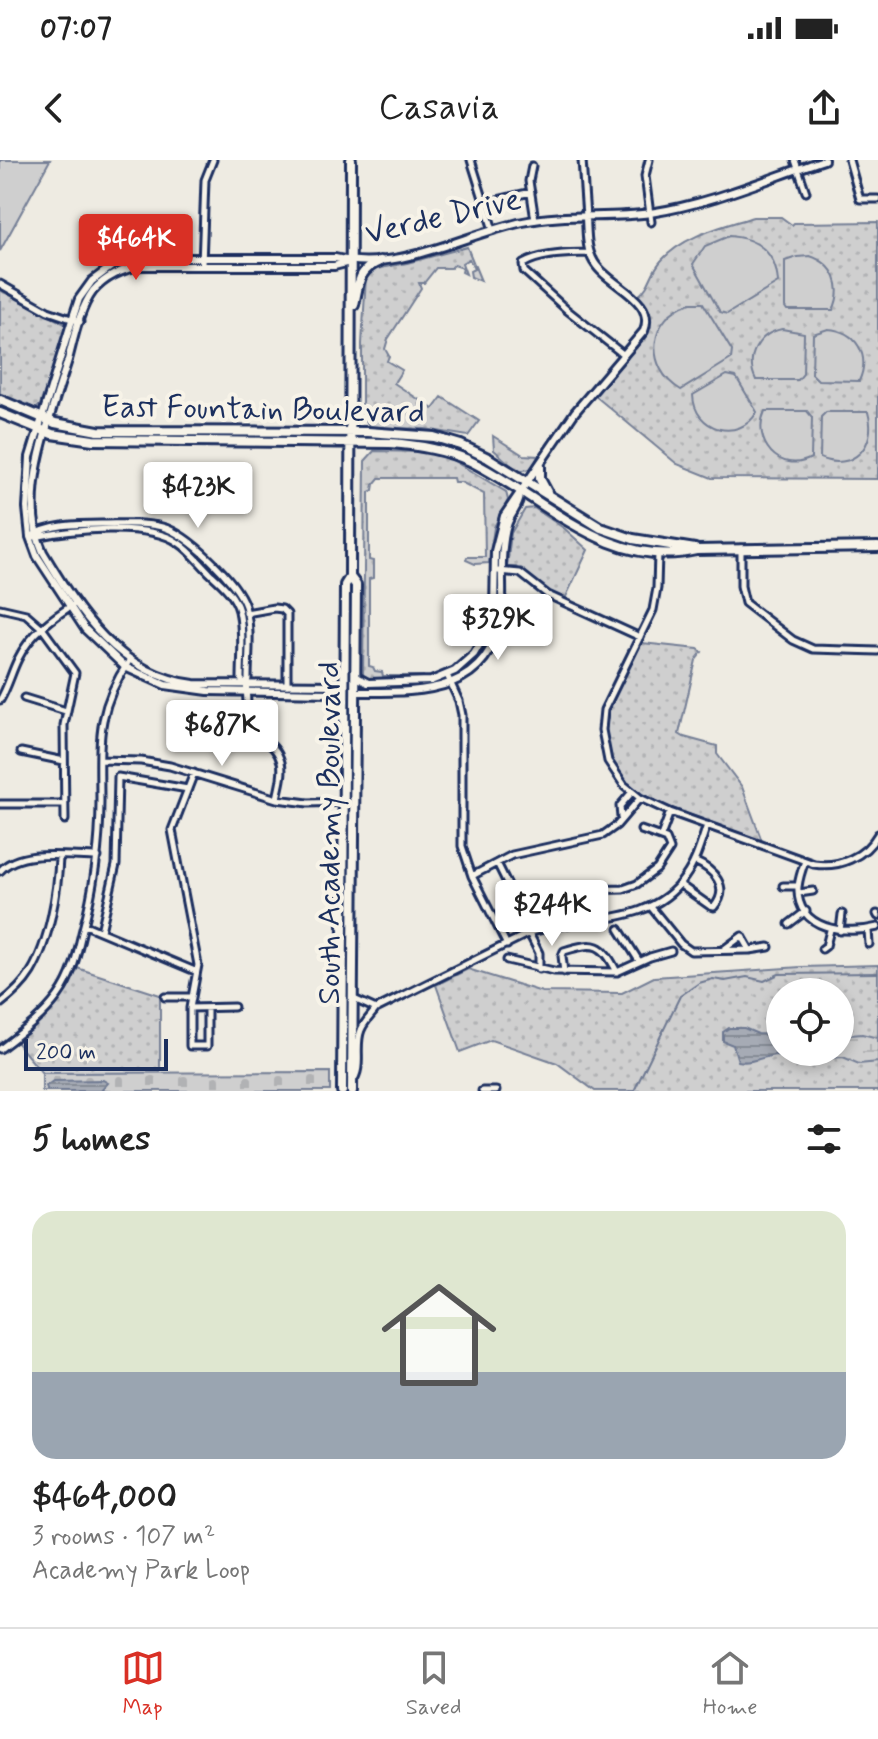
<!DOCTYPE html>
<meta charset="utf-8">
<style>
body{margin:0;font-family:Mynerve,sans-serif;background:#f2f2f2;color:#222;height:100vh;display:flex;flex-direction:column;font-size:30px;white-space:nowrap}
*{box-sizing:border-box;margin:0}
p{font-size:26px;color:#767676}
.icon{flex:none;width:44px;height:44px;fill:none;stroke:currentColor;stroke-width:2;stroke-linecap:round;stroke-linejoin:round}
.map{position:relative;height:931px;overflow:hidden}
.panel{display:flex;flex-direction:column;background:#fff;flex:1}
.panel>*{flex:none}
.buttons{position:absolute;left:766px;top:818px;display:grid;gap:16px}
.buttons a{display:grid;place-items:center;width:88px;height:88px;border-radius:50%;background:#fff;box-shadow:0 4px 12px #0003;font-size:40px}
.scale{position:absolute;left:24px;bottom:20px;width:144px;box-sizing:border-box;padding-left:8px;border:4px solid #1b2f5e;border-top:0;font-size:22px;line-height:28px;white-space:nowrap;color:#1b2f5e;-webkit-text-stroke:6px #f7f3e8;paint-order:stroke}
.price{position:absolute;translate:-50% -68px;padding:0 18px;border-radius:8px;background:#fff;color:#222;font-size:26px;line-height:52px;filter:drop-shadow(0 2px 4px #0008)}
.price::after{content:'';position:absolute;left:50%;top:48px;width:24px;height:18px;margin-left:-12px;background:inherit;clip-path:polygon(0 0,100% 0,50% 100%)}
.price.on{background:#d93025;color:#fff}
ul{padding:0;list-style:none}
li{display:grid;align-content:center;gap:16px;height:424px;padding:0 32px}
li+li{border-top:2px solid #e0e0e0}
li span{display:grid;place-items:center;height:248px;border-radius:24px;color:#555}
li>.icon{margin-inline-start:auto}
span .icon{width:144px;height:144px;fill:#fffc;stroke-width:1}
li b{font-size:34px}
h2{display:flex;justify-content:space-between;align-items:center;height:96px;padding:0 32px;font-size:34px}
.status{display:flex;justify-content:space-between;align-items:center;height:56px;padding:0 40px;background:#fff;direction:ltr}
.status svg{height:22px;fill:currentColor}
header{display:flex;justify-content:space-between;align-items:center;height:104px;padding:0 32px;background:#fff;font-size:36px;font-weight:600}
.tab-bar{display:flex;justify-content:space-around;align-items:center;height:112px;border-top:2px solid #e0e0e0;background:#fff;font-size:22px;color:#767676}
.tab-bar a{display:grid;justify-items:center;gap:4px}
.tab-bar .on{color:#d93025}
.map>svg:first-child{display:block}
.grass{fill:url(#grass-dots);stroke:#757f96;stroke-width:2;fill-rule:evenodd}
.wetland{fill:url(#wetland-marsh);stroke:#757f96;stroke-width:2}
.cemetery{fill:url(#cemetery-stones);stroke:#757f96;stroke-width:2}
.garden{fill:#cfcfcf;stroke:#757f96;stroke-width:2}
.water{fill:url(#water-rules);stroke:#6e7992;stroke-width:2}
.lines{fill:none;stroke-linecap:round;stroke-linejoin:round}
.stream{stroke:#6e7992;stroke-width:2}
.minor-casing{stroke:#1b2f5e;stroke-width:11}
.tertiary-casing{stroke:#1b2f5e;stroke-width:12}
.trunk-casing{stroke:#1b2f5e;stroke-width:14}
.minor{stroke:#f7f3e8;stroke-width:5}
.tertiary{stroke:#f7f3e8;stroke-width:6}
.trunk{stroke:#f7f3e8;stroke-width:8}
.labels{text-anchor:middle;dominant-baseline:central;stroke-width:8;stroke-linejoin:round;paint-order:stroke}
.street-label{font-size:32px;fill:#1b2f5e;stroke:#f7f3e8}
</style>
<div class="status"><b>07:07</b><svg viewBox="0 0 49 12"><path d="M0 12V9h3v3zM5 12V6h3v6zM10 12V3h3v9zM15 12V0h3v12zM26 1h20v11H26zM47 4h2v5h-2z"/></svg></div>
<header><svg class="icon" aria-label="back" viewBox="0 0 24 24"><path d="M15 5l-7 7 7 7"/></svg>Casavia<svg class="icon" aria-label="share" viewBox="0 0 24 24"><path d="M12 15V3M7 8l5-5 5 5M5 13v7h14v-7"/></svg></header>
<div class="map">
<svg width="878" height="931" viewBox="0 0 878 931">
<defs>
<pattern id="grass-dots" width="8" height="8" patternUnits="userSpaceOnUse" patternTransform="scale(2)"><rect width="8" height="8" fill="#cfcfcf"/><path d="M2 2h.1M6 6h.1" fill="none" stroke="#b1b2b4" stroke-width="1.8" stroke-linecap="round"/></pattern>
<pattern id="wetland-marsh" width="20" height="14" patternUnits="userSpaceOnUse" patternTransform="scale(2)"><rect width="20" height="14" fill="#cfcfcf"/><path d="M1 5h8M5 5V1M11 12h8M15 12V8" fill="none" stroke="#b1b2b4"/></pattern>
<pattern id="cemetery-stones" width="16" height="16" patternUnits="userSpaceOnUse" patternTransform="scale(2)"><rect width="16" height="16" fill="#cfcfcf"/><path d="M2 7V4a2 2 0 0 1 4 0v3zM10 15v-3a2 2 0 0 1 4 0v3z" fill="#b1b2b4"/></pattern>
<pattern id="water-rules" width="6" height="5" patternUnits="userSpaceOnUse" patternTransform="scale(2)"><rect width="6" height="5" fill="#a6abb5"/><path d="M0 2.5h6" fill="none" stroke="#868c96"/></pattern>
</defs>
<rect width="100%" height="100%" fill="#eeebe2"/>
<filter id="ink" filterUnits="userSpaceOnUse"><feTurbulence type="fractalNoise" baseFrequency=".0125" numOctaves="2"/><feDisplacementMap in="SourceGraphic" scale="16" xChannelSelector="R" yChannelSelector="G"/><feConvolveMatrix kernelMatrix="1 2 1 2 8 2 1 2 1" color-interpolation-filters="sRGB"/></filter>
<g filter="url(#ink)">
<path class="grass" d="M753,57H781L792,65L794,63L878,62V319L712,318L677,304L594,235L648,172L650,153L637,137C652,125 649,115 661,101C684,75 722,67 753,57Z
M467,87L481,121L471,117L470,111L474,109L469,99L462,103L466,114L462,112L463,108L454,105L451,108H436L424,123H419L421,128L388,179L385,189L389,196L387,201L402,210L394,223L433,249L442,237L479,261L468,276L425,269L369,267L362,250V184L366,116L375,109L407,103Z
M0,130L67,165L40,245L33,252L0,236Z
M493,276L523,295L538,296L532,309L523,310L521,314L494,290Z
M374,291L422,292L447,297L506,332L508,340L494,367L489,403L475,404L466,400L467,397H485L484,334L461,322H454L453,318H379L374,324L373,330L369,332V400L373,401V418L369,419V506L373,507L375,511L382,512L383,516H423V519L363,518C363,445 365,372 365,301Z
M534,348L565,369L588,390L565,439L547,430L516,407H507L511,373L525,349Z
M642,483L698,489L702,492L696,500L679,574L684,577L717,586V594L742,627L762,681L647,639C596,607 598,562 624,515C630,504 635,492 642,483Z
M878,805V931H595L557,903L491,880L460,892L436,825L468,809L542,832L622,833L654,817L801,807ZM780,832H840V892H780Z
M77,808L160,835V913H42L16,882C43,860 63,840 77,808Z"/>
<path class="wetland" d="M862,874L878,878V902L859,904L843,897L818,899L802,895L803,892H840V876Z"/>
<path class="cemetery" d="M330,912V931H42V913Z"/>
<path class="garden" d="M0,0H50L0,91Z
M729,76C758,78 776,93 778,123L727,154L720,152L693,104L705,86Z
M810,96C835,104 844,127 833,150H787L785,147V101L797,97Z
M691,143H703L732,191L731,199L681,230C643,208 648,155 691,143Z
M782,169L804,173L803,214L798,220H756C745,198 757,174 782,169Z
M828,169C856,171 871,195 859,221L818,220L812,214L813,174Z
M727,215L736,217L757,252C739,283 694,271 693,235Z
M765,251H807L812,257L811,298C780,315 751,281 765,251Z
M826,252H868C878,286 852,312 820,298L821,257Z"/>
<path class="water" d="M729,868H744L758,874L780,875V892H803L802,895C793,898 786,895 777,895C763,896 752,904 738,901L733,885L723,881V872Z
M103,920L108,923L101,931H48L46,926L53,921Z"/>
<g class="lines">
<path class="stream" d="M634,931L680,836L699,823L713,819L725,821L747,817L764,821L779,814L878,813"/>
<g class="minor-casing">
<path id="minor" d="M471,0L493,70
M582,0L586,57
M649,0L645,16L651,62
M795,0L806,32
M849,0L860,39H878
M532,6L529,21L535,60
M484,43L531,32
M590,93C568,94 542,93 523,104L524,111L567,150L624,195
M202,105L205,20L213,0
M0,124L48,151L80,162
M30,377C49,364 78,364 101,364C121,364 142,362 162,367C187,373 237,421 245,446C252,469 248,496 248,519C245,527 247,535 247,544C249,587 273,573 281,602C284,614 279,627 277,639
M34,377C70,370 148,361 179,383C190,390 200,403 210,413C222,424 235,435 239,451C244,473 241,497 241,519L245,524
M741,388V426L745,443L793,480L813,489L878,491
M658,393L657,428L653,450L604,550L602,570L608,601L624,625L640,638L670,652L814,704C839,708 865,697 878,674
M498,411L520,413L548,435L640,477
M0,448L26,454L42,468L75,513L64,565L65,660
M246,453L274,448L282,449L287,454V525
M447,515L459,541L462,555V686L472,716L507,785
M24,538L66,551
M0,540C8,527 11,513 18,499C30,474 53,457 76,443
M21,592L64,601
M100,600L141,601L170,606L277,639L308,643L344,642
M194,613L172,670L198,805L190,848V886H207V848
M0,644H64
M621,658L620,646L632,632
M661,676L670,652
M805,701C802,709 799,718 798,727C796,771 847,775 878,767
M497,703L516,741L525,745L588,730L623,729L637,724L657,709L670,689L666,679L641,670
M0,711C20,688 69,697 98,697
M472,716L512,695L603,675L617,665L640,638
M679,724L710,746L714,747C731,727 713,709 694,701
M783,726H798
M594,729L597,759
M599,729L603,758
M799,733L813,731
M651,747L681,784L691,791L750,790L769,787
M877,754L878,756
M789,764L806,751
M85,765L195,811
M619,769L639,801
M868,770L869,784
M101,771L116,705L118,617L188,629
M840,771L842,754
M529,773L539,793V809
M822,789L826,786L830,770
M723,790L742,776L750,790
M507,800L554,811L617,812L650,797L671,791
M564,812L562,796L564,791C596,781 602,783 617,812
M165,837H191
M354,839L376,849
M0,844C12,835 23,825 31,812C49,782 58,732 59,697
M190,848L234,847
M0,889C21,873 43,857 58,836C72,817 77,795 82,773C94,729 100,687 100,641C100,583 95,551 129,501
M352,922C364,907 354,887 361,870C364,862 371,856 376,849L529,773C582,754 649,769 685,717C696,702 701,683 707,665
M482,931H496"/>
</g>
<g class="tertiary-casing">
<path id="tertiary" d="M355,516L368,523L431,521L455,511L474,494L491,465L494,451L495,391L504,356L575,252L644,171C657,139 608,126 594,102C586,89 587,73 586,58
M344,525L194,524C119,515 79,452 43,392C17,337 51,255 68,200C74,178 79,150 93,131C106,116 122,109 141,106H334L346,103
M356,532C418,532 489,536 501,455C504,433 500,410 503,387C504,377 505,367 510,358C514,350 519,345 520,336
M345,541L332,533L208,531L165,525L125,507L85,469L37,396L30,377L27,348L30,297L72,160L79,139L92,121L112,106L126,100L145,98H335C400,113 461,75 523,62C565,53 608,59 650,53C710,44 767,19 824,0"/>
</g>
<g class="trunk-casing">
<path id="trunk" d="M351,0L350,417L356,425L352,931
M354,145C359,124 357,110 380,101
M0,240L55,263L98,271L368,272L434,277L461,285L488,298L601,368L633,379L695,389
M0,253L52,274L93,280L390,283C417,285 443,289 468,300C540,334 608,411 696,390L878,387
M540,306V319L547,332
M342,931L345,425L350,417"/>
</g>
<use href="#minor" class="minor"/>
<use href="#tertiary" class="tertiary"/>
<use href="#trunk" class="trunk"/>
</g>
</g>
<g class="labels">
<g class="street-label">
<text transform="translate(443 57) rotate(-13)">Verde Drive</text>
<text transform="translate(263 250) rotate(1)">East Fountain Boulevard</text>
<text transform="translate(330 673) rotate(-90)">South Academy Boulevard</text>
</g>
</g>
</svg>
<div class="buttons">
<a><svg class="icon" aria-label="locate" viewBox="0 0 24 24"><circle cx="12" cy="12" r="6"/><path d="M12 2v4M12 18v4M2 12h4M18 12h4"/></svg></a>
</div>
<div class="scale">200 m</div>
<b class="price on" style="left:136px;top:122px">$464K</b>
<b class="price" style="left:198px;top:370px">$423K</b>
<b class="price" style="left:498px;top:502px">$329K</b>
<b class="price" style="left:222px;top:608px">$687K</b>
<b class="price" style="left:552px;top:788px">$244K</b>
</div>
<section class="panel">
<h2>5 homes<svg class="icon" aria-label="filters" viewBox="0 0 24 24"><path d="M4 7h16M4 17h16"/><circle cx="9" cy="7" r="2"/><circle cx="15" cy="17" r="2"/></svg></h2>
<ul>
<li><span style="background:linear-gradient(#dfe7d0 65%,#9aa5b1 0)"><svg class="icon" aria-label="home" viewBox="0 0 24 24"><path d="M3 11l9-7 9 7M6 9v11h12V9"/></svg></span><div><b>$464,000</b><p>3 rooms · 107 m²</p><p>Academy Park Loop</p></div></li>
</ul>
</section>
<nav class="tab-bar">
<a class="on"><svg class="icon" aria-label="map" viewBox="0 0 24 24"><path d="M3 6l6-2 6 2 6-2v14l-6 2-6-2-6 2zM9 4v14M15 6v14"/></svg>Map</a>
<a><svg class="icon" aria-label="saved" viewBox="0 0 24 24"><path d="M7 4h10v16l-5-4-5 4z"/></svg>Saved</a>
<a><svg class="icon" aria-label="home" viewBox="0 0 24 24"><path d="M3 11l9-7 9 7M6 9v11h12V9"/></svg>Home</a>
</nav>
